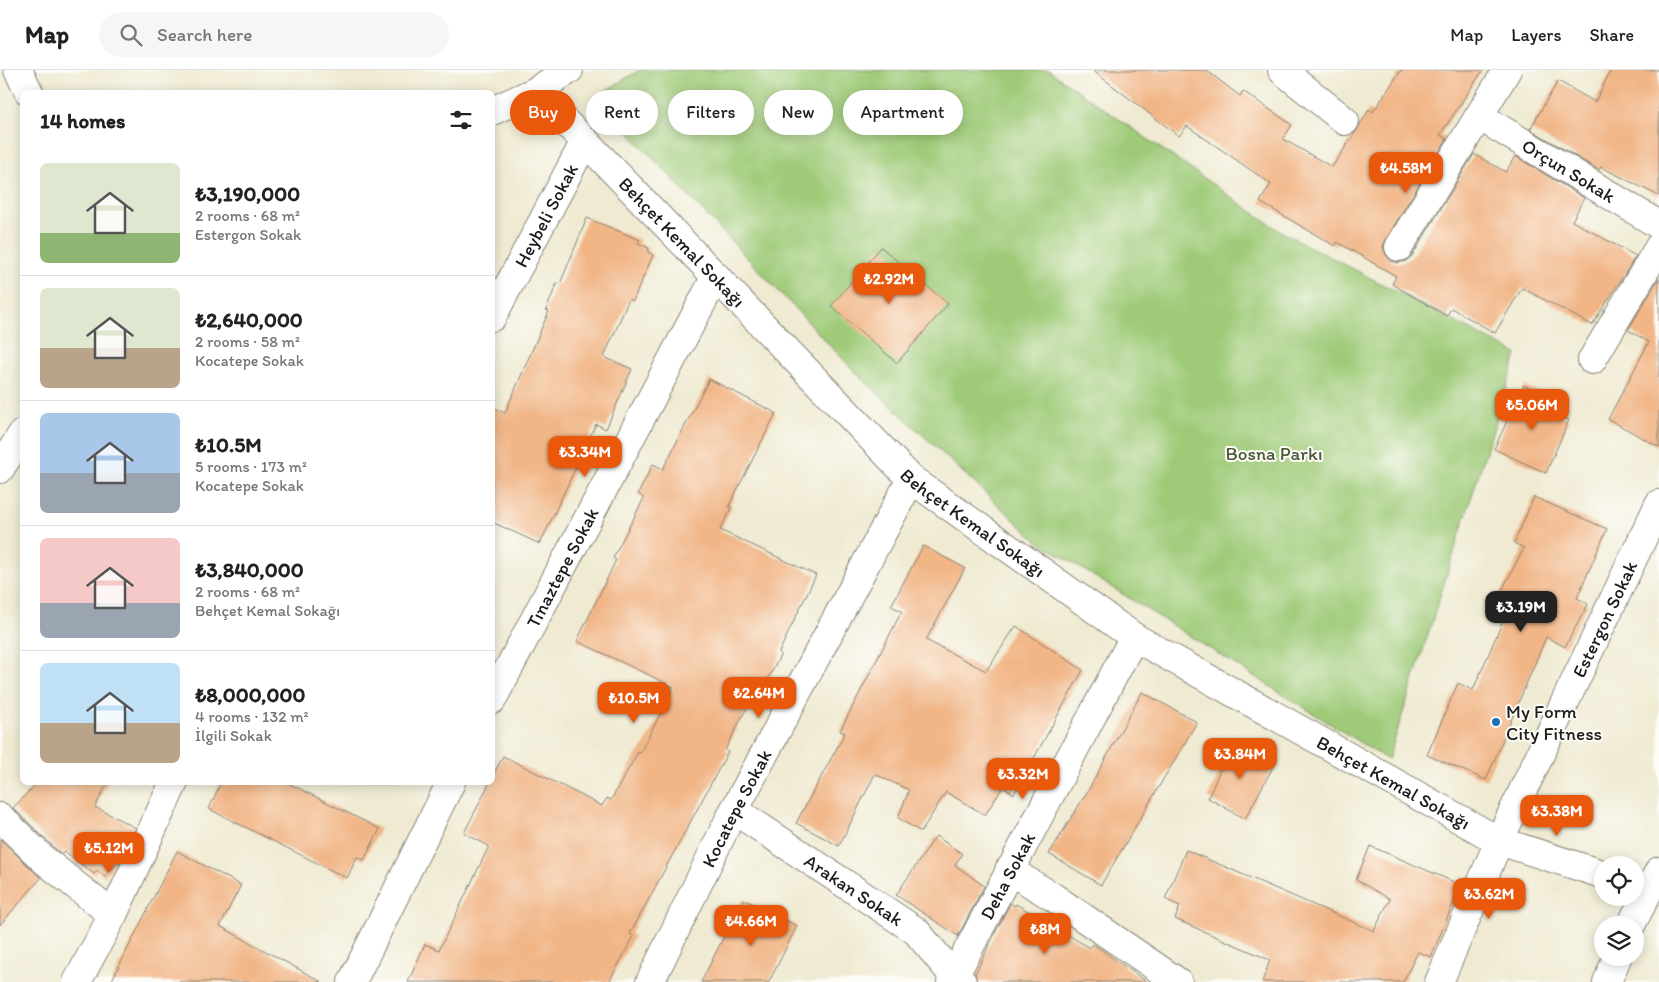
<!DOCTYPE html>
<meta charset="utf-8">
<style>
body{margin:0;font-family:Itim,sans-serif;background:#f6f6f6;color:#222;height:100vh;display:flex;flex-direction:column;font-size:19px;white-space:nowrap}
*{box-sizing:border-box;margin:0}
p{font-size:16px;color:#767676}
.icon{flex:none;width:28px;height:28px;fill:none;stroke:currentColor;stroke-width:2;stroke-linecap:round;stroke-linejoin:round}
.map{position:relative;flex:1;overflow:hidden}
.sheet{position:absolute;left:20px;top:20px;width:475px;height:695px;display:flex;flex-direction:column;background:#fff;border-radius:8px;box-shadow:0 2px 12px #0003}
.sheet>*{flex:none}
.guide{position:absolute;left:510px;top:20px;width:475px;height:45px;display:flex;gap:10px}
.tools{position:absolute;left:1594px;top:786px;display:grid;gap:10px}
.tools a{display:grid;place-items:center;width:50px;height:50px;border-radius:50%;background:#fff;box-shadow:0 2px 12px #0003;font-size:25px}
.price{position:absolute;translate:-50% -42px;padding:0 11px;border-radius:10px;background:#ea580c;color:#fff;font-size:16px;line-height:32px;filter:drop-shadow(0 1px 2px #0008)}
.price::after{content:'';position:absolute;left:50%;top:30px;width:15px;height:11px;margin-left:-8px;background:inherit;clip-path:polygon(0 0,100% 0,50% 100%)}
.price.active{background:#222;color:#fff}
ul{padding:0;list-style:none}
li{display:flex;align-items:center;gap:15px;height:125px;padding:0 20px}
li+li{border-top:1px solid #e0e0e0}
li span{display:grid;place-items:center;flex:none;width:140px;height:100px;border-radius:8px;color:#555}
li>.icon{margin-inline-start:auto}
span .icon{width:60px;height:60px;fill:#fffc;stroke-width:1}
li b{font-size:21px}
h2{display:flex;justify-content:space-between;align-items:center;height:60px;padding:0 20px;font-size:21px}
.tag{padding:0 18px;border-radius:22px;background:#fff;box-shadow:0 2px 12px #0003;font-size:18px;line-height:45px}
.tag.active{background:#ea580c;color:#fff}
header{display:flex;align-items:center;gap:30px;box-sizing:border-box;height:70px;padding:0 25px;background:#fff;border-bottom:1px solid #e0e0e0}
header strong{font-size:24px}
nav{display:flex;gap:28px;margin-inline-start:auto;font-size:18px}
.search{width:350px;height:45px;background:#f6f6f6;display:flex;align-items:center;gap:12px;box-sizing:border-box;padding:0 18px;border-radius:28px;color:#767676;font-size:19px}
.map>svg:first-child{display:block}
.green{fill:#9fcb78;stroke:#5e744a}
.building{fill:#f1b586}
.lines{fill:none;stroke-linecap:round;stroke-linejoin:round}
.minor-casing{stroke:#868376;stroke-width:30}
.tertiary-casing{stroke:#868376;stroke-width:30}
.minor{stroke:#fff;stroke-width:28}
.tertiary{stroke:#fff;stroke-width:28}
.poi-dot{fill:#1f6fb2;stroke:#fdfcf7;stroke-width:2}
.labels{text-anchor:middle;dominant-baseline:central;stroke-width:4;stroke-linejoin:round;paint-order:stroke}
.street-label{font-size:19px;fill:#1c1c1c;stroke:#fdfcf7}
.park-label{font-size:19px;fill:#4a593c;stroke:#fdfcf7}
.poi-label{font-size:19px;fill:#1c1c1c;stroke:#fdfcf7;text-anchor:start}
</style>
<header>
<strong>Map</strong>
<div class="search"><svg class="icon" aria-label="search" viewBox="0 0 24 24"><circle cx="10" cy="10" r="6"/><path d="M15 15l6 6"/></svg>Search here</div>
<nav><a>Map</a><a>Layers</a><a>Share</a></nav>
</header>
<div class="map">
<svg width="1659" height="912" viewBox="0 0 1659 912">
<rect width="100%" height="100%" fill="#fdfcf7"/>
<filter id="ink" filterUnits="userSpaceOnUse"><feTurbulence type="fractalNoise" baseFrequency=".02" numOctaves="2"/><feDisplacementMap in="SourceGraphic" scale="10" xChannelSelector="R" yChannelSelector="G"/><feConvolveMatrix kernelMatrix="1 2 1 2 8 2 1 2 1" color-interpolation-filters="sRGB"/></filter>
<filter id="wash" filterUnits="userSpaceOnUse"><feTurbulence type="fractalNoise" baseFrequency=".0096" numOctaves="4" result="noise"/><feDisplacementMap in="SourceGraphic" scale="20" xChannelSelector="R" yChannelSelector="G"/><feGaussianBlur stdDeviation="1.12" result="paint"/><feColorMatrix in="noise" values="0 0 0 0 0 0 0 0 0 0 0 0 0 0 0 0 0 1.4 0 .05"/><feComposite in="paint" operator="in"/></filter>
<g filter="url(#wash)">
<rect width="100%" height="100%" fill="#efead1"/>
<path class="green" d="M640,0H1048L1280,161L1517,284L1388,690L1036,470L857,304L595,27Z"/>
<g id="blocks">
<path class="building" d="M1092,0H1206L1240,26L1243,21L1292,55L1283,69L1332,97L1357,60L1369,39L1373,42L1401,0H1483L1440,65L1447,69L1386,169L1383,177L1386,185L1391,191L1398,193L1406,191L1412,186L1474,84L1506,102L1515,86L1584,128L1572,151L1636,186L1592,255L1522,218L1495,263L1451,238L1447,246L1392,214L1396,206L1337,172L1335,176L1260,132L1271,114L1187,56L1179,66Z
M1611,0H1659V126L1601,97L1599,100L1530,59L1558,11L1595,32Z
M587,148L640,170L638,173L649,178L648,182L653,185L633,231L629,229L604,287L632,299L606,359L596,354L540,474L492,452V337L505,343L549,241L546,240L557,213L560,214Z
M881,177L948,234L897,293L831,236Z
M1659,208V377L1608,349L1649,272L1628,260Z
M709,309L776,343L729,436L732,437L720,460L816,505L779,582L781,584L761,623L756,620L725,680L728,682L630,864L634,866L609,912H408L425,874L439,880L489,776L464,763L490,712H492V707L503,686L602,736L607,728L611,730L638,682L640,683L674,617L577,571L616,490L613,488L644,428L638,424L653,394L663,399Z
M1524,315L1550,327L1545,338L1569,350L1546,403L1494,379Z
M1534,427L1607,459L1577,528L1588,534L1565,577L1546,567L1486,710L1427,685L1458,613L1473,620L1505,546L1492,539L1524,478L1514,473Z
M923,476L965,498L926,570L986,601L1016,556L1083,600L1014,724L1003,717L985,745L946,722L921,762L898,748L909,720L875,704L839,776L796,753L845,663L840,661L902,541L891,536Z
M1142,622L1197,652L1101,815L1049,784L1089,719Z
M1232,672L1274,695L1245,749L1208,728Z
M38,712H108L95,737L136,758L122,788L105,807L97,800L94,804L64,781L61,784L13,738Z
M221,712H286L380,759L364,790L357,787L347,808L209,739Z
M936,766L962,784L955,795L984,816L958,866L896,825Z
M0,769L41,808L0,855Z
M1370,776L1461,815L1431,887L1418,882L1403,912H1262L1270,890L1175,849L1180,836L1165,829L1186,780L1374,861L1390,829L1356,810Z
M177,781L241,815L220,856L322,912H111Z
M743,829L797,856L769,912H701Z
M1010,833L1015,836L1016,834L1090,878L1093,874L1147,912H977L975,904Z"/>
</g>
</g>
<g filter="url(#ink)">
<use href="#blocks" fill-opacity="0" stroke="#868376" stroke-width="1"/>
<g class="lines">
<g class="minor-casing">
<g id="minor">
<path d="M1282,0L1345,51"/>
<path id="s1" d="M534,22L585,71L911,409L1134,567L1499,771L1602,804"/>
<path id="s2" d="M1479,46L1659,155"/>
<path d="M1399,177L1507,0"/>
<path id="s3" d="M492,247L585,71"/>
<path d="M1592,290L1659,177"/>
<path id="s4" d="M492,630L716,206"/>
<path id="s5" d="M734,740L916,861L954,906L962,912"/>
<path d="M0,747L44,790L113,845"/>
<path d="M1009,800L1053,827L1178,912"/>
<path d="M1631,855L1659,801"/>
<path d="M77,912L113,845L174,712"/>
<path d="M352,912L451,712"/>
<path id="s6" d="M650,912L729,750L911,409"/>
<path id="s7" d="M951,912L1134,567"/>
<path id="s8" d="M1439,912L1499,771L1659,434"/>
<path d="M1607,912L1617,888"/>
</g>
</g>
<g class="tertiary-casing">
<path id="tertiary" d="M18,0L29,22
M492,41L534,22L569,0
M0,399L22,364"/>
</g>
<use href="#minor" class="minor"/>
<use href="#tertiary" class="tertiary"/>
</g>
</g>
<circle class="poi-dot" cx="1496" cy="652" r="5"/>
<g class="labels">
<g class="street-label">
<text stroke="none"><textPath href="#s2" startOffset="105">Orçun Sokak</textPath></text>
<text stroke="none"><textPath href="#s3" startOffset="115">Heybeli Sokak</textPath></text>
<text stroke="none"><textPath href="#s1" startOffset="211">Behçet Kemal Sokağı</textPath></text>
<text stroke="none"><textPath href="#s1" startOffset="616">Behçet Kemal Sokağı</textPath></text>
<text stroke="none"><textPath href="#s4" startOffset="150">Tınaztepe Sokak</textPath></text>
<text stroke="none"><textPath href="#s8" startOffset="399">Estergon Sokak</textPath></text>
<text stroke="none"><textPath href="#s1" startOffset="1111">Behçet Kemal Sokağı</textPath></text>
<text stroke="none"><textPath href="#s6" startOffset="194">Kocatepe Sokak</textPath></text>
<text stroke="none"><textPath href="#s7" startOffset="120">Deha Sokak</textPath></text>
<text stroke="none"><textPath href="#s5" startOffset="144">Arakan Sokak</textPath></text>
</g>
<g class="park-label">
<text x="1274" y="383">Bosna Parkı</text>
</g>
<g class="poi-label">
<text x="1506" y="641">My Form<tspan x="1506" dy="22">City Fitness</tspan></text>
</g>
</g>
</svg>
<div class="tools">
<a><svg class="icon" aria-label="locate" viewBox="0 0 24 24"><circle cx="12" cy="12" r="6"/><path d="M12 2v4M12 18v4M2 12h4M18 12h4"/></svg></a>
<a><svg class="icon" aria-label="layers" viewBox="0 0 24 24"><path d="M12 4l9 5-9 5-9-5zM3 14l9 5 9-5"/></svg></a>
</div>
<b class="price" style="left:1406px;top:124px">₺4.58M</b>
<b class="price" style="left:889px;top:235px">₺2.92M</b>
<b class="price" style="left:1532px;top:361px">₺5.06M</b>
<b class="price" style="left:585px;top:408px">₺3.34M</b>
<b class="price active" style="left:1521px;top:563px">₺3.19M</b>
<b class="price" style="left:759px;top:649px">₺2.64M</b>
<b class="price" style="left:634px;top:654px">₺10.5M</b>
<b class="price" style="left:1240px;top:710px">₺3.84M</b>
<b class="price" style="left:1023px;top:730px">₺3.32M</b>
<b class="price" style="left:1557px;top:767px">₺3.38M</b>
<b class="price" style="left:109px;top:804px">₺5.12M</b>
<b class="price" style="left:1489px;top:850px">₺3.62M</b>
<b class="price" style="left:751px;top:877px">₺4.66M</b>
<b class="price" style="left:1045px;top:885px">₺8M</b>
<div class="guide">
<a class="tag active">Buy</a>
<a class="tag">Rent</a>
<a class="tag">Filters</a>
<a class="tag">New</a>
<a class="tag">Apartment</a>
</div>
<section class="sheet">
<h2>14 homes<svg class="icon" aria-label="filters" viewBox="0 0 24 24"><path d="M4 7h16M4 17h16"/><circle cx="9" cy="7" r="2"/><circle cx="15" cy="17" r="2"/></svg></h2>
<ul>
<li><span style="background:linear-gradient(#dfe7d0 70%,#8fb573 0)"><svg class="icon" aria-label="home" viewBox="0 0 24 24"><path d="M3 11l9-7 9 7M6 9v11h12V9"/></svg></span><div><b>₺3,190,000</b><p>2 rooms · 68 m²</p><p>Estergon Sokak</p></div></li>
<li><span style="background:linear-gradient(#dfe7d0 60%,#b9a48a 0)"><svg class="icon" aria-label="home" viewBox="0 0 24 24"><path d="M3 11l9-7 9 7M6 9v11h12V9"/></svg></span><div><b>₺2,640,000</b><p>2 rooms · 58 m²</p><p>Kocatepe Sokak</p></div></li>
<li><span style="background:linear-gradient(#a9c7e8 60%,#9aa5b1 0)"><svg class="icon" aria-label="home" viewBox="0 0 24 24"><path d="M3 11l9-7 9 7M6 9v11h12V9"/></svg></span><div><b>₺10.5M</b><p>5 rooms · 173 m²</p><p>Kocatepe Sokak</p></div></li>
<li><span style="background:linear-gradient(#f6c9c9 65%,#9aa5b1 0)"><svg class="icon" aria-label="home" viewBox="0 0 24 24"><path d="M3 11l9-7 9 7M6 9v11h12V9"/></svg></span><div><b>₺3,840,000</b><p>2 rooms · 68 m²</p><p>Behçet Kemal Sokağı</p></div></li>
<li><span style="background:linear-gradient(#bfe0f5 60%,#b9a48a 0)"><svg class="icon" aria-label="home" viewBox="0 0 24 24"><path d="M3 11l9-7 9 7M6 9v11h12V9"/></svg></span><div><b>₺8,000,000</b><p>4 rooms · 132 m²</p><p>İlgili Sokak</p></div></li>
</ul>
</section>
</div>
